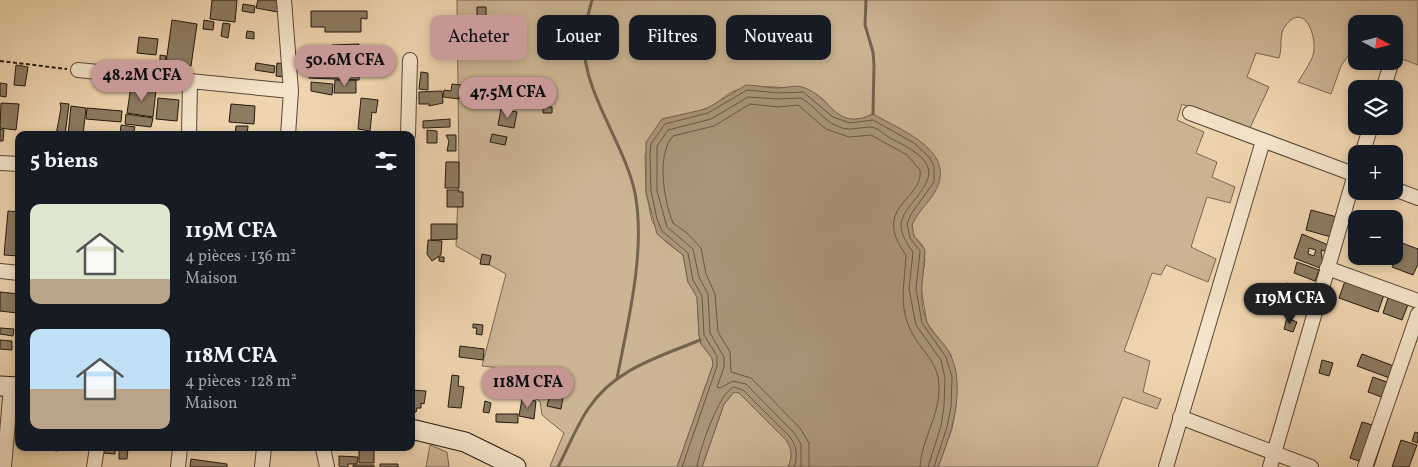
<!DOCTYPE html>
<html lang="fr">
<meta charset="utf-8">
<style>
body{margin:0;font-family:Vollkorn,serif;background:#20242c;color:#f1f3f6;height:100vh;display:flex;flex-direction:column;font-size:19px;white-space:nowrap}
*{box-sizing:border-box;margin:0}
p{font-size:16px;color:#9ea1a6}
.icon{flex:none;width:28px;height:28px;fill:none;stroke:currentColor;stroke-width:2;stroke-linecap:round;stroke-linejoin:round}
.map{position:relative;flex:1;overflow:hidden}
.side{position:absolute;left:15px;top:131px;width:400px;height:320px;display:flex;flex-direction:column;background:#171b24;border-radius:10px;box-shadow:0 2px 8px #0003}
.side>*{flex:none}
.guide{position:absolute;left:430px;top:15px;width:475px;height:45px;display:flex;gap:10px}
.needle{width:32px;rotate:97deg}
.buttons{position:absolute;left:1348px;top:15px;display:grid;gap:10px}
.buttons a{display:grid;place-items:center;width:55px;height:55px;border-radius:10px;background:#171b24;box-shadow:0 2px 8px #0003;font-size:25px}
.price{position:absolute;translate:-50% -42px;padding:0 11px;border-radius:18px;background:#c59692;color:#111;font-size:16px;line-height:32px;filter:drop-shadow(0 1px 2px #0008)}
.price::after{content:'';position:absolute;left:50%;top:30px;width:15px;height:11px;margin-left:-8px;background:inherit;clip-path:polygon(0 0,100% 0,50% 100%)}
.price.selected{background:#222;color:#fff}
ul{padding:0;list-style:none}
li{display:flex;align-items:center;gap:15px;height:125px;padding:0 15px}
li span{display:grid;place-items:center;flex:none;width:140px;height:100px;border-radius:10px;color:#555}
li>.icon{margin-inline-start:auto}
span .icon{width:60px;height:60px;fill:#fffc;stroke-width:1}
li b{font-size:21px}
h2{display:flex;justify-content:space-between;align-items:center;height:60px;padding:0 15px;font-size:21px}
.pill{padding:0 18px;border-radius:10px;background:#171b24;box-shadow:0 2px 8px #0003;font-size:18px;line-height:45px}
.pill.selected{background:#c59692;color:#111}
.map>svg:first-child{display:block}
.green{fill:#ccb594;stroke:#786752}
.water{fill:#aa9579;stroke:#74634f}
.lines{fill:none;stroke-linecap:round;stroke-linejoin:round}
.shore{stroke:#665744;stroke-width:1}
.stream{stroke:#74634f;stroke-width:3}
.building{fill:#8d7b62;stroke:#23190f;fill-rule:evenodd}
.street-casing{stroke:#564837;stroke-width:16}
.secondary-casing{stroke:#23190f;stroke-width:21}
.path{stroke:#23190f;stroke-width:2;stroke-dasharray:4 2.5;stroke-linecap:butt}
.street{stroke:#f5e4cb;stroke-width:14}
.secondary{stroke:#f5e4cb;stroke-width:19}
</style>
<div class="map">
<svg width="1418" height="467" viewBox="0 0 1418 467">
<rect width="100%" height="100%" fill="#efd5af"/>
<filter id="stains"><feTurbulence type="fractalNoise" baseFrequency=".004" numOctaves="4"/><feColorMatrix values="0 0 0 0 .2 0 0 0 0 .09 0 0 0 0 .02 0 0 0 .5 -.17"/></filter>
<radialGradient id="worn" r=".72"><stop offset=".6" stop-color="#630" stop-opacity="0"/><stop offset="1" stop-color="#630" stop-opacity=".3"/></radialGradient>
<path class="green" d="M457,0H1418V65L1394,56V24H1356V44L1341,66L1331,94L1298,82C1303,74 1310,64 1313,55C1318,38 1305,1 1286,25C1278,34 1283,47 1279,58L1256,53L1247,77L1269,87L1249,130L1182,104L1177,120L1204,132L1196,153L1217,162L1212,177L1235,187L1230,203L1207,197L1191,247L1216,259L1208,282L1166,265L1161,275L1152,273L1124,351L1150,361L1143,392L1161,399L1157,409L1123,397L1097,467H938L952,429L956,407L951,355L927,323L921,288L925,260L923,246L914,236L912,225L916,216L935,191L907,133L873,114C833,133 832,96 810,92C788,87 758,84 737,90C726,93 718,104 707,108C693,114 677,115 662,119L645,155L646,192L652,221L666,242L683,255L688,282L697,297L699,335L701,344L712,358L713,365L677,467H552L550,466L564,433L542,415L540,401L514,389L510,369L482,366L506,274L456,246L459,174Z
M734,392L739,393L786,440C792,448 793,457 788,467H702L724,404Z
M430,445L447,452L449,467H426Z"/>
<path class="water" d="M746,85C757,85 767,88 778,88C787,88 796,84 805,88C832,98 836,132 873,114C896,128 950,147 939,183C934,199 918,210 912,225L914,236L925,250C924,275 917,298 927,322C932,334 946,343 951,356C966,390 951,434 938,467H788C793,457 792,448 786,440L739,393L734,392L724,404L702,467H677L713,365L712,358L701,344L699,335L697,297L688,282L683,255L657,234L646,192V142L662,119L706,109Z"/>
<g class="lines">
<path class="shore" d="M682,467L717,366V356L704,335L702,296L693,280L688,253L662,231L657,219L651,191L650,155L651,144L665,124L708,113L747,90L779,93L803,92L833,117L850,123L873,120L914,143L930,158L934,167V182L911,214L907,224L910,238L920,251L916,289L922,323L946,357L952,377L951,407L947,427L934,467
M697,467C699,451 719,392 734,387L743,390L790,437C797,446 798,456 794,467
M801,467V444L794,433L746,384L733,381L720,388L717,387L724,367V357L710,333L708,294L699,277L693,249L667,227L657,191V146L668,130L711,119L748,97L778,99L801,98C815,106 823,120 837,126C849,132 858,127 871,127C877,127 885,135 890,138C905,146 939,160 926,183C909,214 887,217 913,252L909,289L916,325L941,360L945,378L944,406L941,426L928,467
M809,467V443L800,428L751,378L731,372L730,352L718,332L715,294L706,274L701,248L687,233L673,223C664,201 656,155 673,136L714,126L750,104L778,107L798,105L826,129L849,137L871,135L907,155L920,170C924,200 870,206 906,255C905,281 898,306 911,331C919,348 934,358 938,377C944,411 921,438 920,467"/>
<path class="stream" d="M592,0C588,14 584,30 584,45C584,93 625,145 635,193C646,250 628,322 617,378
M866,0L865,25L873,52L874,65L873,114
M558,467C568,448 576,427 588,409C614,369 659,357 700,340"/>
</g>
<path class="building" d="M212,0H237L235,22L210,19Z
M258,0H285L283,13L256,8Z
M243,4L255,6L254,13L242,11Z
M477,7H486V20L477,21Z
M311,11H367V19L361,18V32H325V27H311Z
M172,20L197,24L191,66L166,63Z
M204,20L214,22L213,30L203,29Z
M223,23L230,24L228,38L221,36Z
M247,31L254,32V39L246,38Z
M139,37L158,39L156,55L137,53Z
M359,44V57H332V45Z
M160,55L166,56L165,63H160Z
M310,58L360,59L359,80L309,78Z
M256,63L275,66L274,73L255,70Z
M277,63L286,64L283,77L276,76Z
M16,65L28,67L25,86L14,85Z
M421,72L428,73V90L419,89Z
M335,80H356V93H334Z
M311,82L333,84L332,95L311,91Z
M0,83L7,84L6,97L0,96Z
M452,84L461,85L459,99L443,97L444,90L451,91Z
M131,86L156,90L153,117L127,113Z
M442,91L443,103L429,106V104H419V92Z
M158,98L179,100L177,121L156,119Z
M361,98L378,100L376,113L372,112L370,131L358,129Z
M1,103L19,104L16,130L0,128Z
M60,103L69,104L65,135H56L61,108Z
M231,104L255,106L254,124L229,122Z
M71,106L86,108L83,135H68Z
M543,107H552V113H543Z
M87,108L122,111L121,122L86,119Z
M501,109L517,112L514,128L498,125Z
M126,114L153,118L151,127L125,124Z
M450,119V127L423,128V121Z
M121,125L135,127L133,135H120Z
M236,126H248L247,135H235Z
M0,129L4,130L3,141H0Z
M427,130L437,131V143H427Z
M492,134L507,137L505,145L490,142Z
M446,135H456V151H447L449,141Z
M446,162H459V188H445Z
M447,190H459V192H463V207H447Z
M1311,210L1348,220L1342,240L1306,230Z
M8,211L19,212V256L4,255Z
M431,224H457V239L431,240Z
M1302,234L1333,247L1331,253L1321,250L1322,259L1328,261L1325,270L1294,258ZM1309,248L1316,250L1314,256L1308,254Z
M428,240L442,241L441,255L432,261L427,254Z
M1402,243L1418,249V264L1413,275L1392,267Z
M482,254L491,256L489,265L480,264Z
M439,257H444V262L439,261Z
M1297,262L1319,270L1315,281L1294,273Z
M1346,278L1385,292L1378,312L1339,298Z
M1287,283L1311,290L1307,302L1319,306L1316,315L1281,303Z
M0,292L19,294L17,313L0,311Z
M1389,295L1409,302L1402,320L1383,313Z
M1287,318L1297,322L1293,332L1284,329Z
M473,324L483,325L482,335L476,334L477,328H473Z
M0,328L14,329L13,336L0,334Z
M0,340L12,341V350L0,349Z
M460,346L484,349L483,360L459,357Z
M1362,354L1399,368L1395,380L1357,366Z
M1322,360L1333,363L1329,376L1319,373Z
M452,375L459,376L458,386L464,387L461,408L448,407Z
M1373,377L1392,384L1387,399L1368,392Z
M411,390L426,391L424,404L421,403V408H417L416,412H411Z
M550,394L563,397L561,409L547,406Z
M522,399L536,401L534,419L519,416Z
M485,401L491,403L489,413L483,412Z
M496,414H518V423L496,422Z
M1362,422L1386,429L1374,466L1350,458Z
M1415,432L1418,433V443L1412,441Z
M1401,440L1417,445L1409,467H1392Z
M29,448H58V451Z
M105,448H115V454L104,453Z
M119,448H128L127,459H119Z
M359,448H374V463H359Z
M339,456L358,457L357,464H348V467H341L339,466Z
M191,459L227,464V467H190Z
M380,464H398V467H380Z
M353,465H374V467H353Z"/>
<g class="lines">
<g class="street-casing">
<path id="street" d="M284,0L291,91L288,135
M78,70L291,91
M1383,89L1392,61
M1190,113L1356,175
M189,135L190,82
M408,135L410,60
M1362,154L1371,126
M0,163L19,164
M1394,189L1418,198
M1327,268L1418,301
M0,271L19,273
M1180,417L1311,467
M323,448L327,467
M4,467L11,387
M94,467L97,448
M178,467L180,448
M262,467L264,448
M1166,467L1263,141
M1270,467L1356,171
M1365,467L1418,314"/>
</g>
<g class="secondary-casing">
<path id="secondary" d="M0,386L19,387
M411,429L465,442L516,467"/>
</g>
<path class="path" d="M0,61L67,69"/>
<use href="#street" class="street"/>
<use href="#secondary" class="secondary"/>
</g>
<rect width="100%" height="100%" filter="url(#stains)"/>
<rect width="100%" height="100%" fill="url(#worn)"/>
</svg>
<div class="buttons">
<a><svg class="needle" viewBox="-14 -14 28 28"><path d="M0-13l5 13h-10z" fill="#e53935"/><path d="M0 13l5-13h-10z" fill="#9ea1a6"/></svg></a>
<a><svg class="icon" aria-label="layers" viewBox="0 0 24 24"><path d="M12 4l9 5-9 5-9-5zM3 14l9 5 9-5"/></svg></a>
<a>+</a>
<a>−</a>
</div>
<b class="price" style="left:345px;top:87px">50.6M CFA</b>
<b class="price" style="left:142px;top:102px">48.2M CFA</b>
<b class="price" style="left:508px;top:119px">47.5M CFA</b>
<b class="price selected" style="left:1290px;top:325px">119M CFA</b>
<b class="price" style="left:528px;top:409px">118M CFA</b>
<div class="guide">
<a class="pill selected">Acheter</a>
<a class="pill">Louer</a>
<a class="pill">Filtres</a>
<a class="pill">Nouveau</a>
</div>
<section class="side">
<h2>5 biens<svg class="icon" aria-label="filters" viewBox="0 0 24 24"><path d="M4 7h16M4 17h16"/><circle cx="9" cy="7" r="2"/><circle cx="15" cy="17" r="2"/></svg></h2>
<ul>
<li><span style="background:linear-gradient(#dfe7d0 75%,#b9a48a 0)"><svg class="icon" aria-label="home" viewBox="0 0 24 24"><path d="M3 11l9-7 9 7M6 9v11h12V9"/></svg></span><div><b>119M CFA</b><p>4 pièces · 136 m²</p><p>Maison</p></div></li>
<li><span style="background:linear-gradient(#bfe0f5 60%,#b9a48a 0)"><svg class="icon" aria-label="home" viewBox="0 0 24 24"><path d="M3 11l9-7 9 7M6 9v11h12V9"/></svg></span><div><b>118M CFA</b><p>4 pièces · 128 m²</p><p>Maison</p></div></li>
</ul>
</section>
</div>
